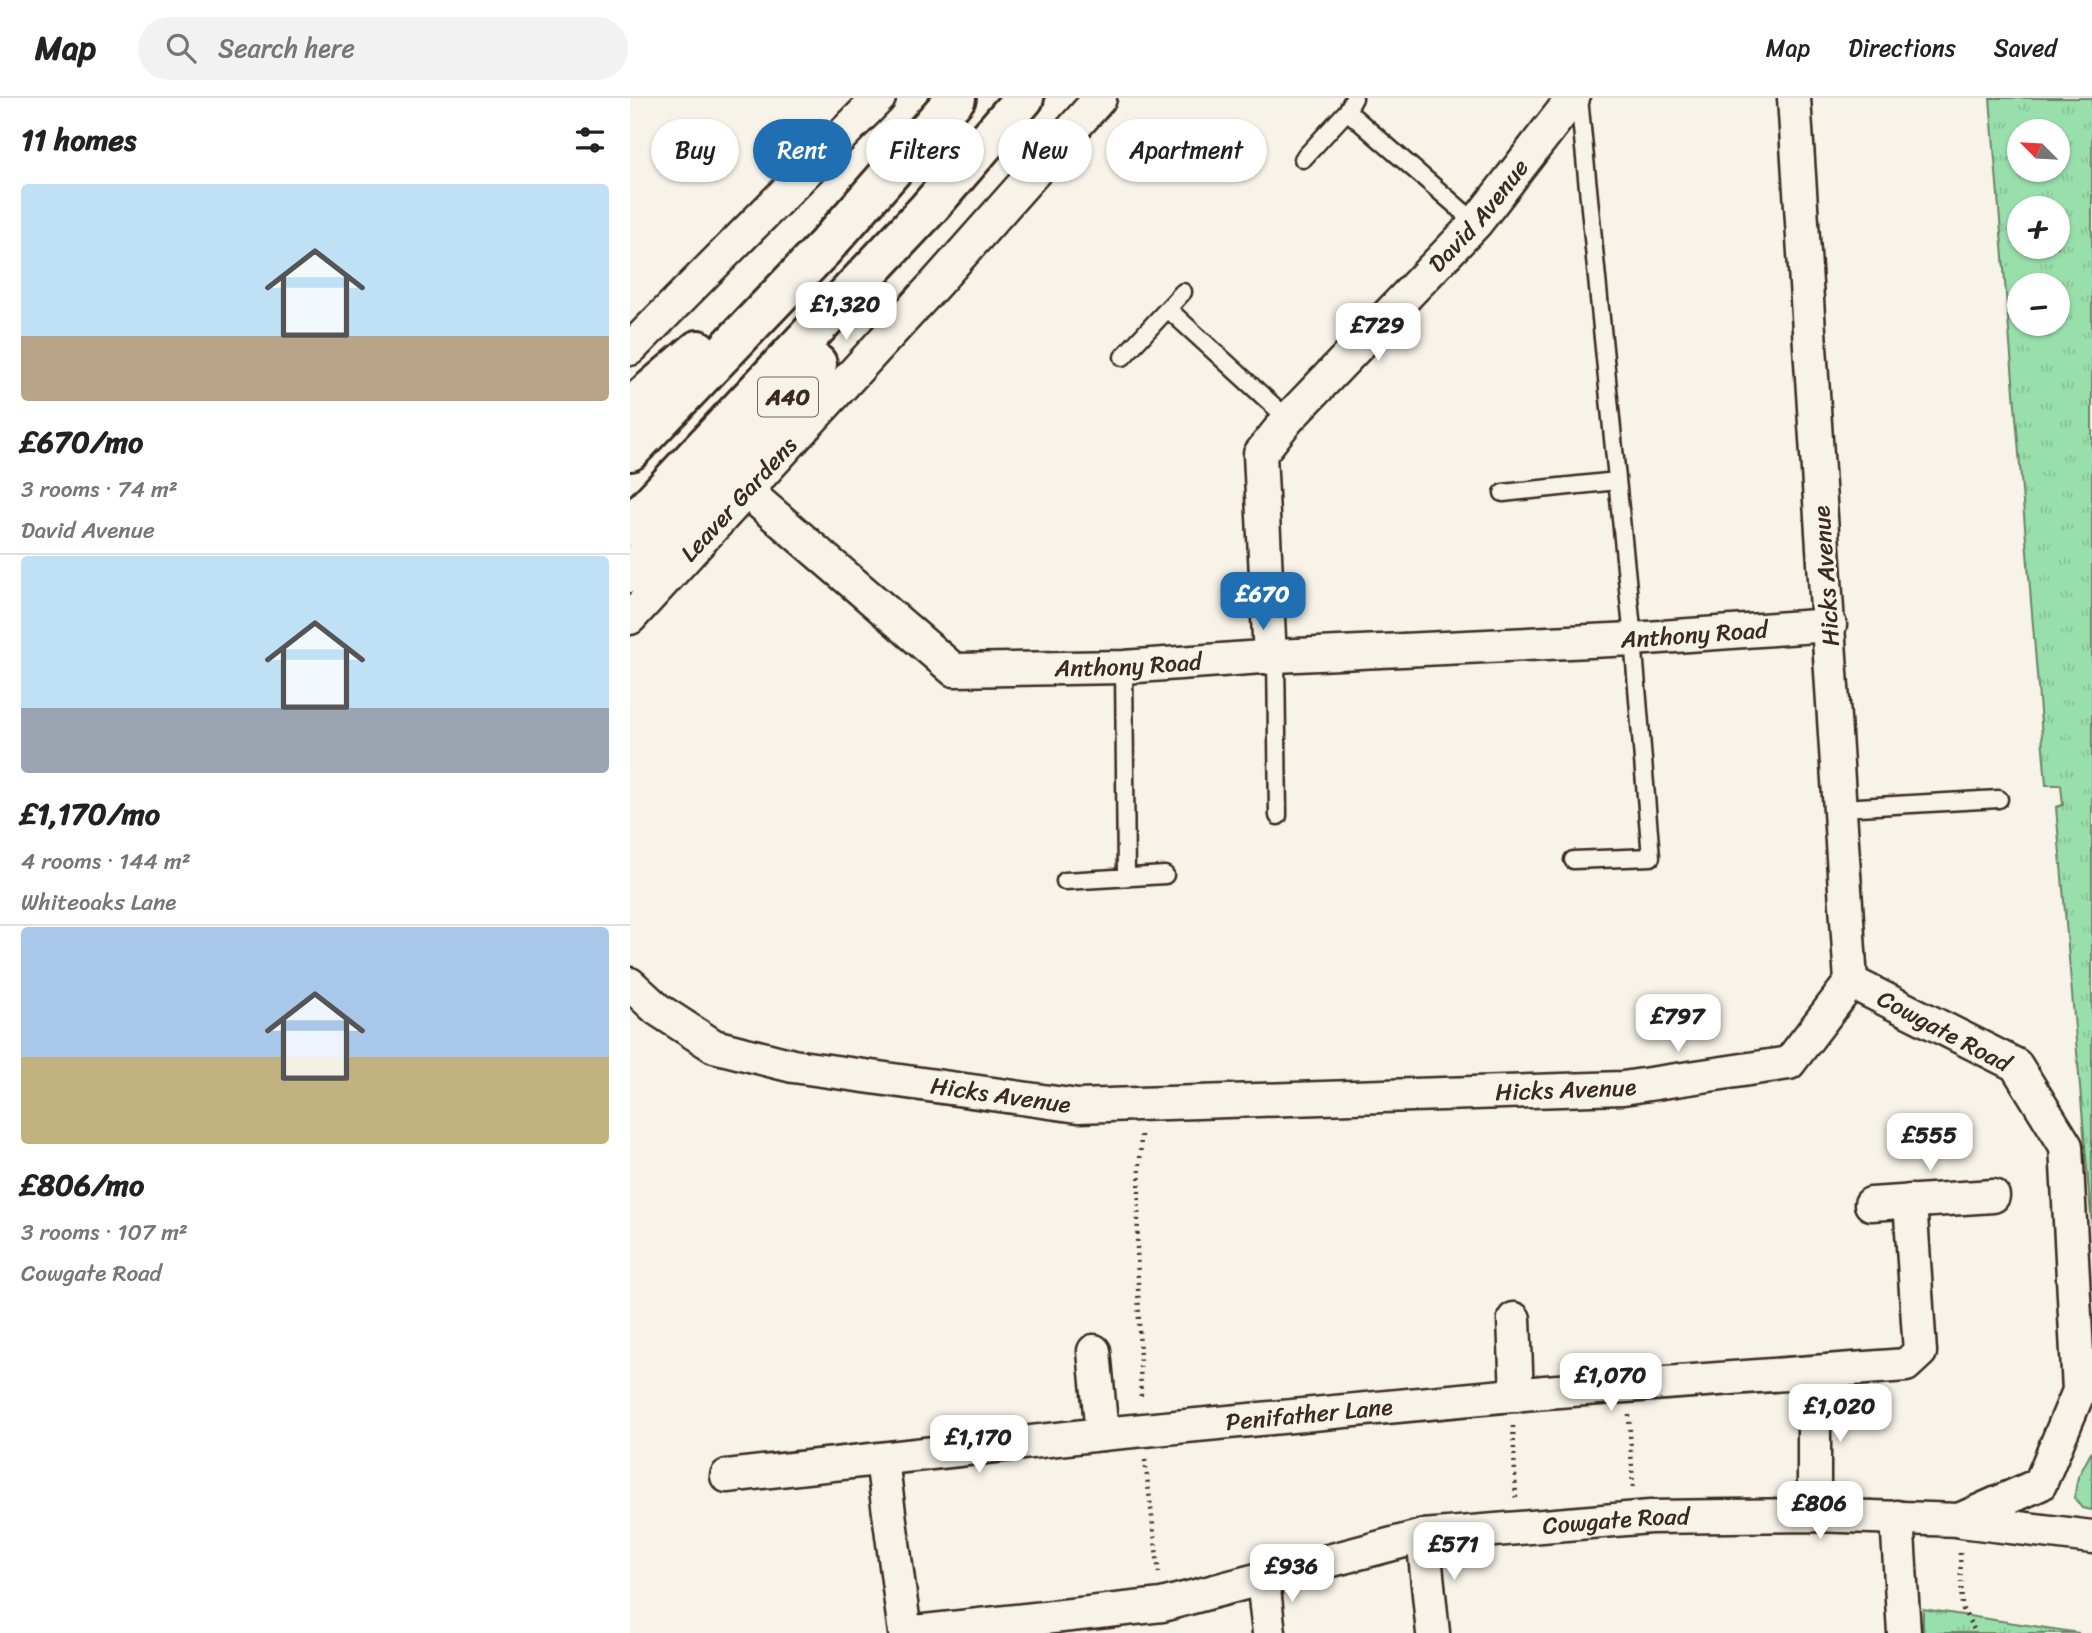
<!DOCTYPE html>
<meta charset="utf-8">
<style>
body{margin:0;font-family:Sriracha,sans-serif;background:#f2f2f2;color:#222;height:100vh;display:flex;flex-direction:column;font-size:26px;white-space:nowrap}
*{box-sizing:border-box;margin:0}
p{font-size:23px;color:#767676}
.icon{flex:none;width:38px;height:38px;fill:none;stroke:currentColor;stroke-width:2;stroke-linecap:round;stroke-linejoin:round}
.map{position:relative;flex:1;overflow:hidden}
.drawer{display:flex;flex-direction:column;background:#fff;width:630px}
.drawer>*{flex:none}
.banner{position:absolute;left:21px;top:21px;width:665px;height:63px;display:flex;gap:14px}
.needle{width:46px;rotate:294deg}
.tools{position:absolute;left:1377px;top:21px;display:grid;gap:14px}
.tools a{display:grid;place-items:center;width:63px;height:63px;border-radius:50%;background:#fff;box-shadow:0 2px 5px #0004;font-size:35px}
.price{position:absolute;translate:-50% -60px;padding:0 16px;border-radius:14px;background:#fff;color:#222;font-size:23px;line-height:46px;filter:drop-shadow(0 2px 4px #0008)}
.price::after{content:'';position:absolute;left:50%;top:42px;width:21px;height:16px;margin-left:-10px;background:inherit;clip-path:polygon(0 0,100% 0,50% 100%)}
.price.selected{background:#1f6fb2;color:#fff}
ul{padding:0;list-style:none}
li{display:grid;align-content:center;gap:14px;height:371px;padding:0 21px}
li+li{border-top:2px solid #e0e0e0}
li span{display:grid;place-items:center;height:217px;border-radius:7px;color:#555}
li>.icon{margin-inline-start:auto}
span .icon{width:126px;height:126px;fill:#fffc;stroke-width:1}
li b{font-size:30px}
h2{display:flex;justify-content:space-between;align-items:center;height:84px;padding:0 21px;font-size:30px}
.chip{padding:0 24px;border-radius:32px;background:#fff;box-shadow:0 2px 5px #0004;font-size:24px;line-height:63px}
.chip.selected{background:#1f6fb2;color:#fff}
header{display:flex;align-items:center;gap:42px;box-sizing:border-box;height:98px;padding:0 35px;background:#fff;border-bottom:2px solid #e0e0e0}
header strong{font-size:33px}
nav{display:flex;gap:38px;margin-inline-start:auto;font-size:24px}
.search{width:490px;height:63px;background:#f2f2f2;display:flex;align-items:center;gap:18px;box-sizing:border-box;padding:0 24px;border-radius:38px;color:#767676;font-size:26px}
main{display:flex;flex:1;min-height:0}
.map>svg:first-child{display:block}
.green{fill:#99dfac;stroke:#6a8465;stroke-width:2}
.park{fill:url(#park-tufts);stroke:#6a8465;stroke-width:2;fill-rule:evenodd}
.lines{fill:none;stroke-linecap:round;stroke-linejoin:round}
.service-casing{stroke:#3b2a1e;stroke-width:21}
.minor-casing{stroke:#3b2a1e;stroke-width:37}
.trunk-casing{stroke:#3b2a1e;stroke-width:44}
.path{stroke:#3b2a1e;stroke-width:4.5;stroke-dasharray:2 5;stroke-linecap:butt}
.service{stroke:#f7f3e8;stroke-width:16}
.minor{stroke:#f7f3e8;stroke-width:32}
.trunk{stroke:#f7f3e8;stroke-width:38}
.labels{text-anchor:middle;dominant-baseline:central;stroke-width:6;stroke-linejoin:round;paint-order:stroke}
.shield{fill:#f7f3e8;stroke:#73665b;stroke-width:2}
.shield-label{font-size:23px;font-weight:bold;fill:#3b2a1e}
.street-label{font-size:24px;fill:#3b2a1e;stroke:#f7f3e8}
</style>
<header>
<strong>Map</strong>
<div class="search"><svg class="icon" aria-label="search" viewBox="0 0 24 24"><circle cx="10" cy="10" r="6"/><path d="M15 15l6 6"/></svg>Search here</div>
<nav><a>Map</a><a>Directions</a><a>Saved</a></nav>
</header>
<main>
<section class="drawer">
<h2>11 homes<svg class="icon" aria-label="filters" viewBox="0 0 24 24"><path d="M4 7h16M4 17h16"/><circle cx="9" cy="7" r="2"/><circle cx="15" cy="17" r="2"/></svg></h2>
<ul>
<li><span style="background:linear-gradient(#bfe0f5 70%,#b9a48a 0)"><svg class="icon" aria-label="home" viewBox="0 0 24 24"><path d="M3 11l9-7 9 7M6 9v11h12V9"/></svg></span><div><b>£670/mo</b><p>3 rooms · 74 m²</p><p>David Avenue</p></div></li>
<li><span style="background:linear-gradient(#bfe0f5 70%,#9aa5b1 0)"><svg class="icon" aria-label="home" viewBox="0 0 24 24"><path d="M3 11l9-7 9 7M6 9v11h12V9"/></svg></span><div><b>£1,170/mo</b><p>4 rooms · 144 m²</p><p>Whiteoaks Lane</p></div></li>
<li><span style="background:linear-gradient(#a9c7e8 60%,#c2b280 0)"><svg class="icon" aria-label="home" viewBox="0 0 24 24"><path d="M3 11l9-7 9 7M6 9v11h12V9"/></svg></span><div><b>£806/mo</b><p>3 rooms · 107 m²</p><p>Cowgate Road</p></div></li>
</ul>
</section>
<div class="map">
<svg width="1462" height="1535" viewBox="0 0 1462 1535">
<defs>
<pattern id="park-tufts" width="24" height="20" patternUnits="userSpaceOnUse" patternTransform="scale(1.75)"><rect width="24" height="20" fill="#99dfac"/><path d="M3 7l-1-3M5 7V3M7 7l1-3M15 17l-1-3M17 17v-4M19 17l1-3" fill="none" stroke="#85c094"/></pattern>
</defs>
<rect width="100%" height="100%" fill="#f7f3e8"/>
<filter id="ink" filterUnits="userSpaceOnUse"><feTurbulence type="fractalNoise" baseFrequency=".0143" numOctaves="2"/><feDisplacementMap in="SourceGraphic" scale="14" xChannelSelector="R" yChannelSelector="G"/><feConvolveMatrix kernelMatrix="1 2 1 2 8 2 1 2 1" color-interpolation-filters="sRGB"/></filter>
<g filter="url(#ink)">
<path class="green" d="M1462,1353V1412L1452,1410L1444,1400L1448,1379Z"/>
<path class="park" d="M1360,0H1462V1129L1426,709L1433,707L1431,687H1416ZM1390,33H1428V72H1390ZM1390,110H1428V149H1390ZM1390,187H1428V226H1390Z
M1293,1511L1449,1535H1293Z"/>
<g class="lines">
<g class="service-casing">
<path id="service" d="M717,13L846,125
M673,61L717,13L724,0
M539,212L658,321
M493,259L553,194
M873,395L987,383
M646,558L648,718
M494,569L496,779
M1211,710L1369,701
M943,762L1021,759L1003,541L949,0
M435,783L535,777"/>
</g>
<g class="minor-casing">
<g id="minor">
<path d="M0,251L249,0"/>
<path id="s1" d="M115,392L324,572L494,569L646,558L1003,541L1200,527"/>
<path id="s2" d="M0,520L308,183L470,0"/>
<path id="s3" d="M640,560L630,356L658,321L846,125L943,0"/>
<path id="s4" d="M0,886L27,911L84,948L163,968L448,1008L993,990L1159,965L1221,884L1164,0"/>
<path d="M1241,1106L1363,1098"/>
<path d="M884,1221L887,1297"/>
<path d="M1184,1275V1417"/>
<path id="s5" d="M472,1336L915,1294L1276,1267L1290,1254L1280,1103"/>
<path d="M252,1362L275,1535"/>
<path d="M97,1378L472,1336L464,1253"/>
<path d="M1267,1419L1274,1535"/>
<path d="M1331,1423L1462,1439"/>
<path d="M793,1438L803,1535"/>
<path d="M633,1482L639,1535"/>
<path id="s6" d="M276,1535L532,1507L793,1438L1020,1419L1184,1417L1329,1422L1410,1386L1449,1293L1436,1048L1386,967L1221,884"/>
</g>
</g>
<g class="trunk-casing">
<path id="trunk" d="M0,310L68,252
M0,353L195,149L326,0
M0,428L298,111L394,0
M0,475L187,266"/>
</g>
<path class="path" d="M511,1037L507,1147L511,1301
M999,1317L1003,1389
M883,1328L886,1400
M515,1362L529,1475
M1330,1455L1332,1510L1346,1535"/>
<use href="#service" class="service"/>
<use href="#minor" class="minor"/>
<use href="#trunk" class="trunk"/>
</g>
</g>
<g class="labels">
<rect class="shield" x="128" y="279.5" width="60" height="39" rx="5"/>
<g class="shield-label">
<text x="158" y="299">A40</text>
</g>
<g class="street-label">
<text stroke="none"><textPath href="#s3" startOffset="528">David Avenue</textPath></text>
<text stroke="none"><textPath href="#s2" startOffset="161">Leaver Gardens</textPath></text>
<text transform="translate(1196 478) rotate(-94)">Hicks Avenue</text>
<text stroke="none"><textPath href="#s1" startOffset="1017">Anthony Road</textPath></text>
<text stroke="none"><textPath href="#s1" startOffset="450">Anthony Road</textPath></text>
<text transform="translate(1314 933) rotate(28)">Cowgate Road</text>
<text stroke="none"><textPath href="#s4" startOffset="962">Hicks Avenue</textPath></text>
<text stroke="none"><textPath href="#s4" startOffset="396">Hicks Avenue</textPath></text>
<text stroke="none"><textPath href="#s5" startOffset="208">Penifather Lane</textPath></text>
<text stroke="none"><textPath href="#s6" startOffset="721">Cowgate Road</textPath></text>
</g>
</g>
</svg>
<div class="tools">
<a><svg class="needle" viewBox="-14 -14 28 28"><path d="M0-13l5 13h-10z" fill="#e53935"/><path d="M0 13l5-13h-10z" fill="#767676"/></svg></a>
<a>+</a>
<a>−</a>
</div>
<b class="price" style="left:216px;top:244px">£1,320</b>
<b class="price" style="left:748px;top:265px">£729</b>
<b class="price selected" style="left:633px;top:534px">£670</b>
<b class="price" style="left:1048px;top:956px">£797</b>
<b class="price" style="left:1300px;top:1075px">£555</b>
<b class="price" style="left:981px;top:1315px">£1,070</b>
<b class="price" style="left:1210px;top:1346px">£1,020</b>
<b class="price" style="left:349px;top:1377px">£1,170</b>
<b class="price" style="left:1190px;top:1443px">£806</b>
<b class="price" style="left:824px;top:1484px">£571</b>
<b class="price" style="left:662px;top:1506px">£936</b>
<div class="banner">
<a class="chip">Buy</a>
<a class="chip selected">Rent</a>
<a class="chip">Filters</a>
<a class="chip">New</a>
<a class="chip">Apartment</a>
</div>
</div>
</main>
